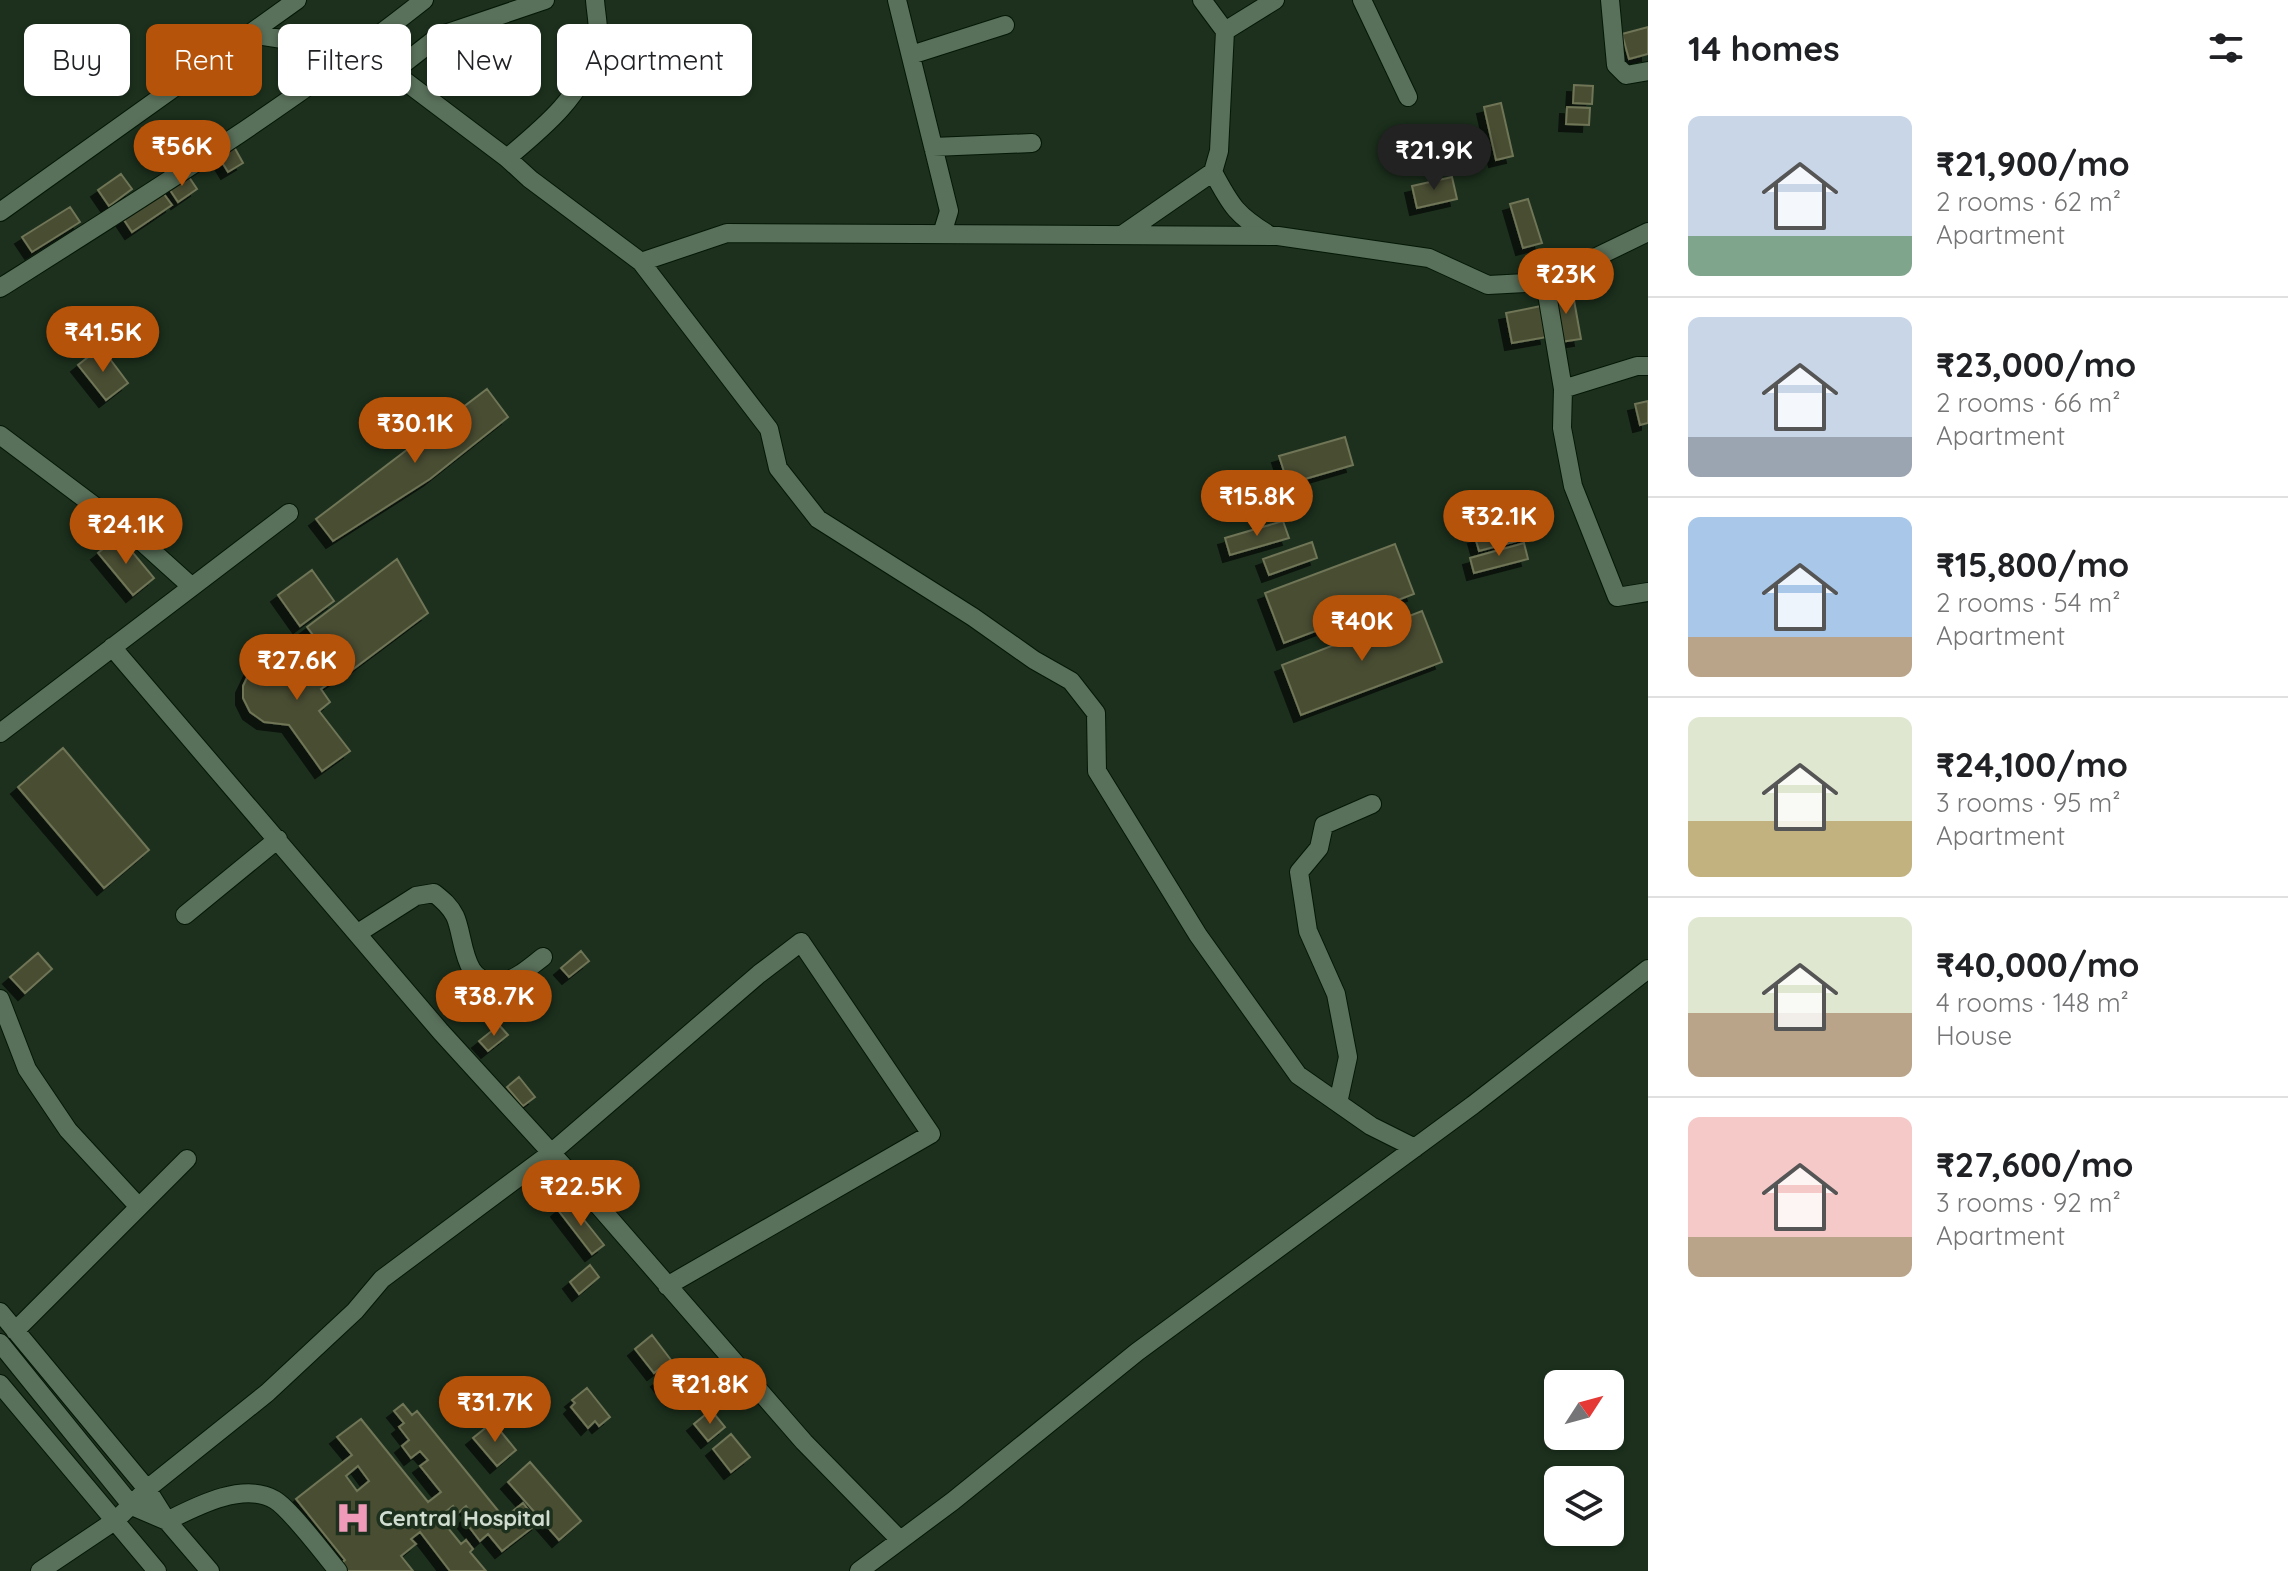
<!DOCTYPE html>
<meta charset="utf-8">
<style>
body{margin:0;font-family:Quicksand,sans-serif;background:#f2f2f2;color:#202124;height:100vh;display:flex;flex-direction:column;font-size:30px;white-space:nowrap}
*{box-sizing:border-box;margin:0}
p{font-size:26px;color:#757577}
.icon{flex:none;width:44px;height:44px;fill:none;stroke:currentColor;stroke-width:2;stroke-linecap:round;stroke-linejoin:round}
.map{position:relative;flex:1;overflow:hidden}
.sheet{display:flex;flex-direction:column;background:#fff;width:640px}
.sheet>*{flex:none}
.top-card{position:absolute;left:24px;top:24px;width:760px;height:72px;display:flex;gap:16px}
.needle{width:52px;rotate:54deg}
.fabs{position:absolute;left:1544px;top:1370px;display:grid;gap:16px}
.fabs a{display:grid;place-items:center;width:80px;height:80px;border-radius:12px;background:#fff;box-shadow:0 2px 6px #0004;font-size:40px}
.price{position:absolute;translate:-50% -68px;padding:0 18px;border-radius:28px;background:#b45309;color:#fff;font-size:26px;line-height:52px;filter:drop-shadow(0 2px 4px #0008)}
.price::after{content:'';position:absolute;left:50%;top:48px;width:24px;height:18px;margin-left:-12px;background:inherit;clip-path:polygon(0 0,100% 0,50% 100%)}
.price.on{background:#222;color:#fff}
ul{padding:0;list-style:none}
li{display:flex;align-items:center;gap:24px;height:200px;padding:0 40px}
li+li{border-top:2px solid #e0e0e0}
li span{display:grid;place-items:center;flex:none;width:224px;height:160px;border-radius:12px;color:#555}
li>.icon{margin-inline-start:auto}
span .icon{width:96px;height:96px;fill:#fffc;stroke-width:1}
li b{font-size:34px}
h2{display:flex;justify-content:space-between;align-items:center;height:96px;padding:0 40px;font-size:34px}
.chip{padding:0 28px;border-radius:12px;background:#fff;box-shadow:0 2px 6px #0004;font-size:28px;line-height:72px}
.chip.on{background:#b45309;color:#fff}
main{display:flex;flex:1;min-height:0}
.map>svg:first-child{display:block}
.building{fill:#494e33;stroke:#6f7457;stroke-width:2;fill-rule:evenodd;filter:url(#shadow)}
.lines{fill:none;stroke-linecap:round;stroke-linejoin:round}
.minor-casing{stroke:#051807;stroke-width:20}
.minor{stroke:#59705a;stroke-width:18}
.labels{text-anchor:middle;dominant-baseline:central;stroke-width:7;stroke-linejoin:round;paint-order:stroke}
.poi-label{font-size:22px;font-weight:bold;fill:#d1ddd1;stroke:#1c301d;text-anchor:start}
</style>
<main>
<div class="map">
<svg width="1648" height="1571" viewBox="0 0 1648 1571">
<defs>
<filter id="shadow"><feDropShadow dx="-7" dy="7" stdDeviation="0" flood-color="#0009"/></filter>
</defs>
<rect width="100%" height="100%" fill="#1c301d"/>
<path class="building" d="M1648,27V54L1629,59L1622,34Z
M1574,85L1593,86L1592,104L1573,103Z
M1501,103L1513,156L1496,160L1484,107Z
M1567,107L1590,108L1589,125L1566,124Z
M233,145L243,163L228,172L217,154Z
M121,174L132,189L109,206L98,190Z
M187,174L197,189L178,202L168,187Z
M1452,177L1457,199L1417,208L1412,186Z
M161,190L172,205L132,232L122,217Z
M1528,199L1542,243L1523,248L1510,204Z
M70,207L80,222L32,252L22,237Z
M1572,289L1581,339L1560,342L1551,292Z
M1541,306L1547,337L1512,343L1506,313Z
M101,347L128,383L106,400L78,365Z
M487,389L508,417L430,479L333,541L316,519Z
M1648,401V423L1640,425L1635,404Z
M1345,437L1353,465L1288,484L1279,456Z
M1283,521L1289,538L1230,555L1225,538Z
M1524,524L1528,538L1479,551L1475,537Z
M119,536L154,578L133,595L98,553Z
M1312,542L1317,558L1269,575L1263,559Z
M1524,543L1528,559L1474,573L1470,558Z
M1395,544L1414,594L1284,643L1265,593Z
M397,559L428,613L344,676L307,627Z
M312,570L334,601L300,626L278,595Z
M1422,611L1442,662L1301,715L1282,665Z
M310,641L337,678L321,689L330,702L319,711L350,751L322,771L289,725L264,722L250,712L243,698V686L254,663L269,672Z
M63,748L149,850L104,888L18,787Z
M581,951L589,961L569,977L561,968Z
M38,953L52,969L25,993L10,977Z
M499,1025L508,1035L488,1051L479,1041Z
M519,1077L535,1097L523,1106L507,1087Z
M569,1201L604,1245L592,1254L558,1210Z
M590,1265L599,1277L579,1294L570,1282Z
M652,1335L671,1360L654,1373L635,1349Z
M676,1366L691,1385L673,1399L658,1380Z
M587,1388L610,1417L599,1426L595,1421L588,1428L571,1407L575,1403L572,1400Z
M403,1404L412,1415L417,1411L504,1518L523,1503L538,1523L502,1551L488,1534L480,1541L463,1519L471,1513L466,1506L458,1513L453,1506L439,1517L461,1544L466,1540L473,1549L470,1552L486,1571H450L420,1532L411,1539L416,1544L401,1556L413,1571H332L345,1560L296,1499L352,1455L337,1437L361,1419L428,1502L441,1492L420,1466L428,1460L420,1451L411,1458L402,1446L409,1440L399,1427L404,1423L394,1411ZM358,1466L369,1481L357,1491L346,1476Z
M711,1410L725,1427L708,1441L694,1424Z
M493,1422L516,1450L497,1466L473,1438Z
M731,1434L750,1457L731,1472L713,1449Z
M530,1462L581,1521L559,1540L508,1482Z"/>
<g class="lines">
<g class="minor-casing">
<path id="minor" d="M897,0L949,211L942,234
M1202,0L1225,31L1275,0
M1362,0L1408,97
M1610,0L1616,65L1626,75L1648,71
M250,34L359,51L385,66L507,158L530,179L641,262L727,233L1278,236L1429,258L1488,285L1545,282L1648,232
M911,55L1005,25
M393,72L439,36L545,0
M933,147L1032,143
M507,158C544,127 581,97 596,49C601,36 596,15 595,0
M1213,172C1231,206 1237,216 1271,236
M0,212L297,0
M1122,235L1213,172L1219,151L1225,31
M641,262L769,429L778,468L818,519L973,617L1034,660L1071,681L1096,713L1097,771L1198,935L1298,1075L1371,1126L1415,1148
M1545,282L1563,389
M0,288C144,197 290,106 424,0
M1648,366H1637L1563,389L1562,428L1573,486L1617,597L1648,592
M0,435L141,541L192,587
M112,647L441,1032L577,1181L804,1442L900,1540
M0,733L289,513
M185,915L278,839
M358,933L416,896L434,893C443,900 450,906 455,916C465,937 461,987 500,982C515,981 531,966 543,957
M0,999L27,1069L68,1130L139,1207
M1338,1103L1348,1057L1336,994L1308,931L1299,872L1319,848L1324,825L1372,804
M0,1312L147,1489L167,1521L210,1571
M15,1331L187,1159
M0,1343L132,1506L167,1521
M0,1384L157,1571
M167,1521C195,1507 243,1481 275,1500C290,1509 325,1555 338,1571
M40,1571L116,1520L147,1489L267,1393L355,1311L382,1279L551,1153L759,974L801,942L931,1134L667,1286
M859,1571L953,1501L1137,1352L1473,1105L1648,969"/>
</g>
<use href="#minor" class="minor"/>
</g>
<defs>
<g id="hospital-bare" transform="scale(2.76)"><path d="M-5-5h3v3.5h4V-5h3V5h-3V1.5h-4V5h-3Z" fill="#ef9ab8" stroke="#1c301d" stroke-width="2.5" paint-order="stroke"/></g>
</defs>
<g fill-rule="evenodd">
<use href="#hospital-bare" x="353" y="1518"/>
</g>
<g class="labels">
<g class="poi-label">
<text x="379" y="1518">Central Hospital</text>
</g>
</g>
</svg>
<div class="fabs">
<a><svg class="needle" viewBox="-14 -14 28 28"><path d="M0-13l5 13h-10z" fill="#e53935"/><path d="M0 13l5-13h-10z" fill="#757577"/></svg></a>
<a><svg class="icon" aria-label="layers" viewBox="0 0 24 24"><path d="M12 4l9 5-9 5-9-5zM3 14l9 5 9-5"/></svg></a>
</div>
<b class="price" style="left:182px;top:188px">₹56K</b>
<b class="price on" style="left:1434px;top:192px">₹21.9K</b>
<b class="price" style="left:1566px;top:316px">₹23K</b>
<b class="price" style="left:103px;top:374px">₹41.5K</b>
<b class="price" style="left:415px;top:465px">₹30.1K</b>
<b class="price" style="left:1257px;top:538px">₹15.8K</b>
<b class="price" style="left:1499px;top:558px">₹32.1K</b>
<b class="price" style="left:126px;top:566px">₹24.1K</b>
<b class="price" style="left:1362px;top:663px">₹40K</b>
<b class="price" style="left:297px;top:702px">₹27.6K</b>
<b class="price" style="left:494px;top:1038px">₹38.7K</b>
<b class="price" style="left:581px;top:1228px">₹22.5K</b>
<b class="price" style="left:710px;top:1426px">₹21.8K</b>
<b class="price" style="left:495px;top:1444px">₹31.7K</b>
<div class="top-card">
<a class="chip">Buy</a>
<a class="chip on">Rent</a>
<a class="chip">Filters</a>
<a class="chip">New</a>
<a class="chip">Apartment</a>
</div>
</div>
<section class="sheet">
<h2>14 homes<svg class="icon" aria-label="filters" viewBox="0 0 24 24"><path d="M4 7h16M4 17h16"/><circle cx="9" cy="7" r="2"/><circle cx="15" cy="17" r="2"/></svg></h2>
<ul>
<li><span style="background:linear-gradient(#c9d6e8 75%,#7fa58c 0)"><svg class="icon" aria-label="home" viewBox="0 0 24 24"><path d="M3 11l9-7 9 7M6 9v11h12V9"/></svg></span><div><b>₹21,900/mo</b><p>2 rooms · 62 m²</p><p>Apartment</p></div></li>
<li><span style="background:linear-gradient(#c9d6e8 75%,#9aa5b1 0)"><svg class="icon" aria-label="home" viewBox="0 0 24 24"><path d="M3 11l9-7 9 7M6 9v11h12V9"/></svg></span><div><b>₹23,000/mo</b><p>2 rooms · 66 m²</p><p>Apartment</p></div></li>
<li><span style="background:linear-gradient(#a9c7e8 75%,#b9a48a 0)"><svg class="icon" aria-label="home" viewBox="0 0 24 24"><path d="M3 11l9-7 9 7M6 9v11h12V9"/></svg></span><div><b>₹15,800/mo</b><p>2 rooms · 54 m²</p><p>Apartment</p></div></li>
<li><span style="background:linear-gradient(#dfe7d0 65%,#c2b280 0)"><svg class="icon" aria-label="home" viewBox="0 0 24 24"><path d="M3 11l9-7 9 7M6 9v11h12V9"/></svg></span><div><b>₹24,100/mo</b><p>3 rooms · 95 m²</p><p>Apartment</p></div></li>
<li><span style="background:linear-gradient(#dfe7d0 60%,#b9a48a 0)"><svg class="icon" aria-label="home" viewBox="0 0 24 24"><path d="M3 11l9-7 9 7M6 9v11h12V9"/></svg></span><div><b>₹40,000/mo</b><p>4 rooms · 148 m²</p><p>House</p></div></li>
<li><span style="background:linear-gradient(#f6c9c9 75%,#b9a48a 0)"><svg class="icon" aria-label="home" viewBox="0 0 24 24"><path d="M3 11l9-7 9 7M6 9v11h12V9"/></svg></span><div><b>₹27,600/mo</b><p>3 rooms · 92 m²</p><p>Apartment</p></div></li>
</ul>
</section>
</main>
